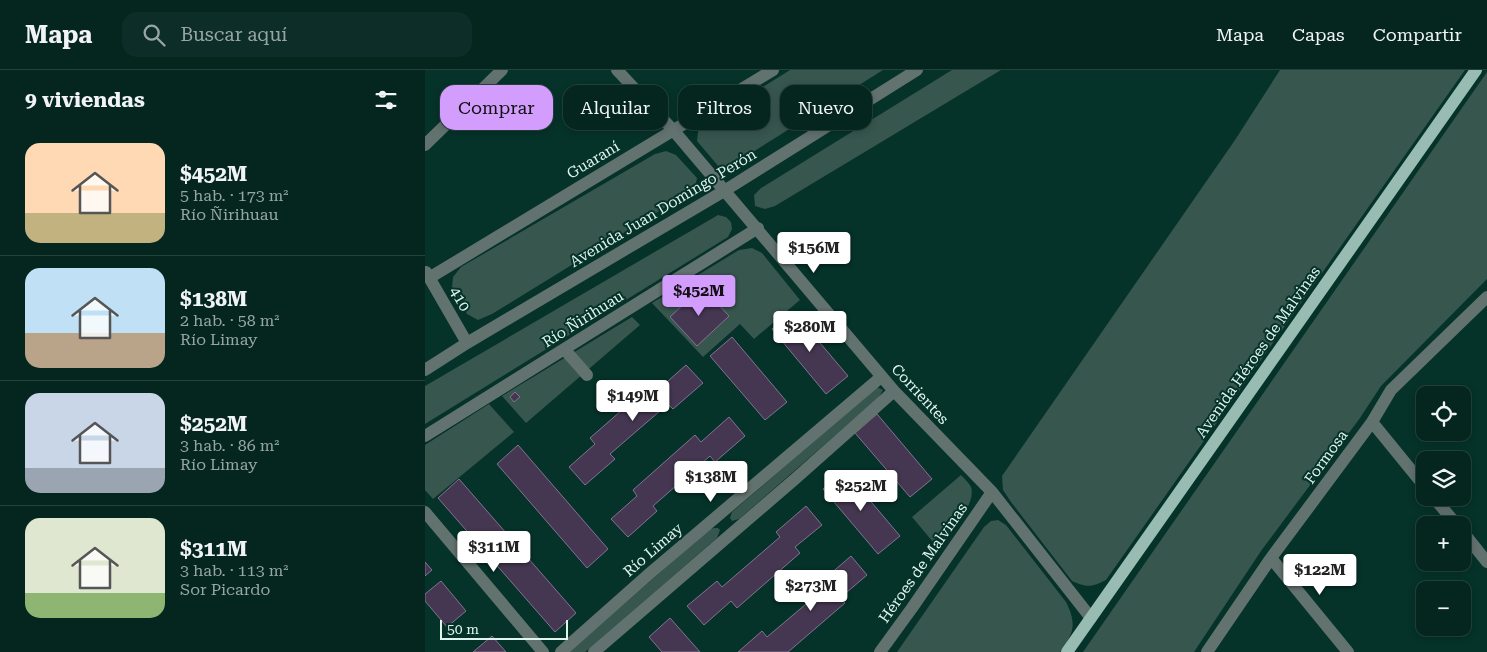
<!DOCTYPE html>
<html lang="es">
<meta charset="utf-8">
<style>
body{margin:0;font-family:"Roboto Serif",serif;background:#0d2e28;color:#f1f3f6;height:100vh;display:flex;flex-direction:column;font-size:19px;white-space:nowrap}
*{box-sizing:border-box;margin:0}
p{font-size:16px;color:#97a5a4}
.icon{flex:none;width:28px;height:28px;fill:none;stroke:currentColor;stroke-width:2;stroke-linecap:round;stroke-linejoin:round}
.map{position:relative;flex:1;overflow:hidden}
.sheet{display:flex;flex-direction:column;background:#04261f;width:425px}
.sheet>*{flex:none}
.hud{position:absolute;left:15px;top:15px;width:475px;height:45px;display:flex;gap:10px}
.tools{position:absolute;left:991px;top:316px;display:grid;gap:10px}
.tools a{display:grid;place-items:center;width:55px;height:55px;border-radius:10px;background:#04261f;box-shadow:0 2px 8px #0003,0 0 0 1px #25433d;font-size:25px}
.scale{position:absolute;left:15px;bottom:12px;width:128px;box-sizing:border-box;padding-left:5px;border:2px solid #dff5ee;border-top:0;font-size:14px;line-height:18px;white-space:nowrap;color:#dff5ee;-webkit-text-stroke:4px #053229;paint-order:stroke}
.price{position:absolute;translate:-50% -42px;padding:0 11px;border-radius:5px;background:#fff;color:#222;font-size:16px;line-height:32px;filter:drop-shadow(0 1px 2px #0008)}
.price::after{content:'';position:absolute;left:50%;top:30px;width:15px;height:11px;margin-left:-8px;background:inherit;clip-path:polygon(0 0,100% 0,50% 100%)}
.price.current{background:#d29dfd;color:#111}
ul{padding:0;list-style:none}
li{display:flex;align-items:center;gap:15px;height:125px;padding:0 25px}
li+li{border-top:1px solid #25433d}
li span{display:grid;place-items:center;flex:none;width:140px;height:100px;border-radius:15px;color:#555}
li>.icon{margin-inline-start:auto}
span .icon{width:60px;height:60px;fill:#fffc;stroke-width:1}
li b{font-size:21px}
h2{display:flex;justify-content:space-between;align-items:center;height:60px;padding:0 25px;font-size:21px}
.chip{padding:0 18px;border-radius:15px;background:#04261f;box-shadow:0 2px 8px #0003,0 0 0 1px #25433d;font-size:18px;line-height:45px}
.chip.current{background:#d29dfd;color:#111}
header{display:flex;align-items:center;gap:30px;box-sizing:border-box;height:70px;padding:0 25px;background:#04261f;border-bottom:1px solid #25433d}
header strong{font-size:24px}
nav{display:flex;gap:28px;margin-inline-start:auto;font-size:18px}
.search{width:350px;height:45px;background:#0d2e28;display:flex;align-items:center;gap:12px;box-sizing:border-box;padding:0 18px;border-radius:15px;color:#97a5a4;font-size:19px}
main{display:flex;flex:1;min-height:0}
.map>svg:first-child{display:block}
.green{fill:#37564e}
.building{fill:#453751;stroke:#837391}
.lines{fill:none;stroke-linecap:round;stroke-linejoin:round}
.minor{stroke:#62726e;stroke-width:12}
.major{stroke:#98bbb2;stroke-width:12}
.labels{text-anchor:middle;dominant-baseline:central;stroke-width:4;stroke-linejoin:round;paint-order:stroke}
.street-label{font-size:15px;fill:#dff5ee;stroke:#053229}
</style>
<header>
<strong>Mapa</strong>
<div class="search"><svg class="icon" aria-label="search" viewBox="0 0 24 24"><circle cx="10" cy="10" r="6"/><path d="M15 15l6 6"/></svg>Buscar aquí</div>
<nav><a>Mapa</a><a>Capas</a><a>Compartir</a></nav>
</header>
<main>
<section class="sheet">
<h2>9 viviendas<svg class="icon" aria-label="filters" viewBox="0 0 24 24"><path d="M4 7h16M4 17h16"/><circle cx="9" cy="7" r="2"/><circle cx="15" cy="17" r="2"/></svg></h2>
<ul>
<li><span style="background:linear-gradient(#ffd9b3 70%,#c2b280 0)"><svg class="icon" aria-label="home" viewBox="0 0 24 24"><path d="M3 11l9-7 9 7M6 9v11h12V9"/></svg></span><div><b>$452M</b><p>5 hab. · 173 m²</p><p>Río Ñirihuau</p></div></li>
<li><span style="background:linear-gradient(#bfe0f5 65%,#b9a48a 0)"><svg class="icon" aria-label="home" viewBox="0 0 24 24"><path d="M3 11l9-7 9 7M6 9v11h12V9"/></svg></span><div><b>$138M</b><p>2 hab. · 58 m²</p><p>Río Limay</p></div></li>
<li><span style="background:linear-gradient(#c9d6e8 75%,#9aa5b1 0)"><svg class="icon" aria-label="home" viewBox="0 0 24 24"><path d="M3 11l9-7 9 7M6 9v11h12V9"/></svg></span><div><b>$252M</b><p>3 hab. · 86 m²</p><p>Río Limay</p></div></li>
<li><span style="background:linear-gradient(#dfe7d0 75%,#8fb573 0)"><svg class="icon" aria-label="home" viewBox="0 0 24 24"><path d="M3 11l9-7 9 7M6 9v11h12V9"/></svg></span><div><b>$311M</b><p>3 hab. · 113 m²</p><p>Sor Picardo</p></div></li>
</ul>
</section>
<div class="map">
<svg width="1062" height="582" viewBox="0 0 1062 582">
<rect width="100%" height="100%" fill="#053229"/>
<path class="green" d="M365,0H458L304,97H294L272,71L273,62L279,54Z
M527,0H576L350,136L340,139L330,136L329,125L336,118Z
M855,0H1040L681,510C667,517 662,518 647,511L586,432L578,420L577,406L810,70Z
M1062,2V209L956,316L935,348L836,481L769,582H658Z
M241,81L251,85L272,108L270,119L67,244L53,250L42,244L27,217L28,207L36,197L230,84Z
M293,145L301,147L306,152L307,159L303,167L0,354V316Z
M327,178L337,183L375,230L329,269L315,254L278,287L227,233L314,180Z
M207,247L215,255L101,353L77,326Z
M452,317L458,320L454,327L314,449L307,451L305,448L307,442Z
M64,334L89,362L8,429L0,420V375Z
M536,405C539,408 544,413 546,417C552,435 523,465 513,478L487,447Z
M573,450L581,455L641,532C652,554 649,563 635,582H472L559,457L566,451Z
M289,458H293L295,460L292,468L160,582H144L285,459Z"/>
<path class="building" d="M277,217L304,246L272,276L245,247Z
M368,241L423,306L401,324L347,259Z
M307,267L362,332L340,350L285,286Z
M261,295L278,313L248,339L243,334L185,384L190,389L160,415L144,397L170,374L165,368L228,313L234,319Z
M90,322L95,327L89,332L85,327Z
M452,344L507,409L485,427L430,363Z
M304,347L320,366L290,392L285,386L228,436L232,441L203,467L186,449L212,426L208,420L270,365L276,372Z
M93,375L183,479L162,498L72,394Z
M420,401L475,466L453,484L398,419Z
M34,409L151,543L130,562L13,428Z
M381,436L397,455L370,477L375,483L312,538L306,531L279,555L262,536L292,511L297,517L355,467L351,462Z
M426,486L442,505L415,528L420,533L363,582H313L337,561L342,567L400,518L396,512Z
M0,492L7,500L0,506Z
M16,511L41,541L22,557L0,531V524Z
M245,548L275,582H237L224,567Z
M67,566L81,582H48Z"/>
<g class="lines">
<path class="minor" d="M192,0L249,61L469,321L567,422L666,548
M0,75L77,0
M1,202L42,273
M4,208L348,0
M140,280L162,305
M0,300L42,273L299,121L492,0
M947,352L1000,417
M0,366L333,158
M1009,428L1032,455
M0,442L118,582
M1038,462L1062,492
M846,488L923,582
M136,582L224,504L456,307
M169,582L370,409L469,321
M455,582L487,538L567,422
M782,582L846,488L947,352L966,320L1062,227"/>
<path class="major" d="M642,582L1051,0"/>
</g>
<g class="labels">
<g class="street-label">
<text transform="translate(168 90) rotate(-31)">Guaraní</text>
<text transform="translate(238 138) rotate(-31)">Avenida Juan Domingo Perón</text>
<text transform="translate(35 229) rotate(60)">410</text>
<text transform="translate(158 249) rotate(-32)">Río Ñirihuau</text>
<text transform="translate(833 282) rotate(-55)">Avenida Héroes de Malvinas</text>
<text transform="translate(495 324) rotate(47)">Corrientes</text>
<text transform="translate(901 387) rotate(-54)">Formosa</text>
<text transform="translate(228 480) rotate(-41)">Río Limay</text>
<text transform="translate(498 493) rotate(-55)">Héroes de Malvinas</text>
</g>
</g>
</svg>
<div class="tools">
<a><svg class="icon" aria-label="locate" viewBox="0 0 24 24"><circle cx="12" cy="12" r="6"/><path d="M12 2v4M12 18v4M2 12h4M18 12h4"/></svg></a>
<a><svg class="icon" aria-label="layers" viewBox="0 0 24 24"><path d="M12 4l9 5-9 5-9-5zM3 14l9 5 9-5"/></svg></a>
<a>+</a>
<a>−</a>
</div>
<div class="scale">50 m</div>
<b class="price" style="left:389px;top:204px">$156M</b>
<b class="price current" style="left:274px;top:247px">$452M</b>
<b class="price" style="left:385px;top:283px">$280M</b>
<b class="price" style="left:208px;top:352px">$149M</b>
<b class="price" style="left:286px;top:433px">$138M</b>
<b class="price" style="left:436px;top:442px">$252M</b>
<b class="price" style="left:69px;top:503px">$311M</b>
<b class="price" style="left:895px;top:526px">$122M</b>
<b class="price" style="left:386px;top:542px">$273M</b>
<div class="hud">
<a class="chip current">Comprar</a>
<a class="chip">Alquilar</a>
<a class="chip">Filtros</a>
<a class="chip">Nuevo</a>
</div>
</div>
</main>
